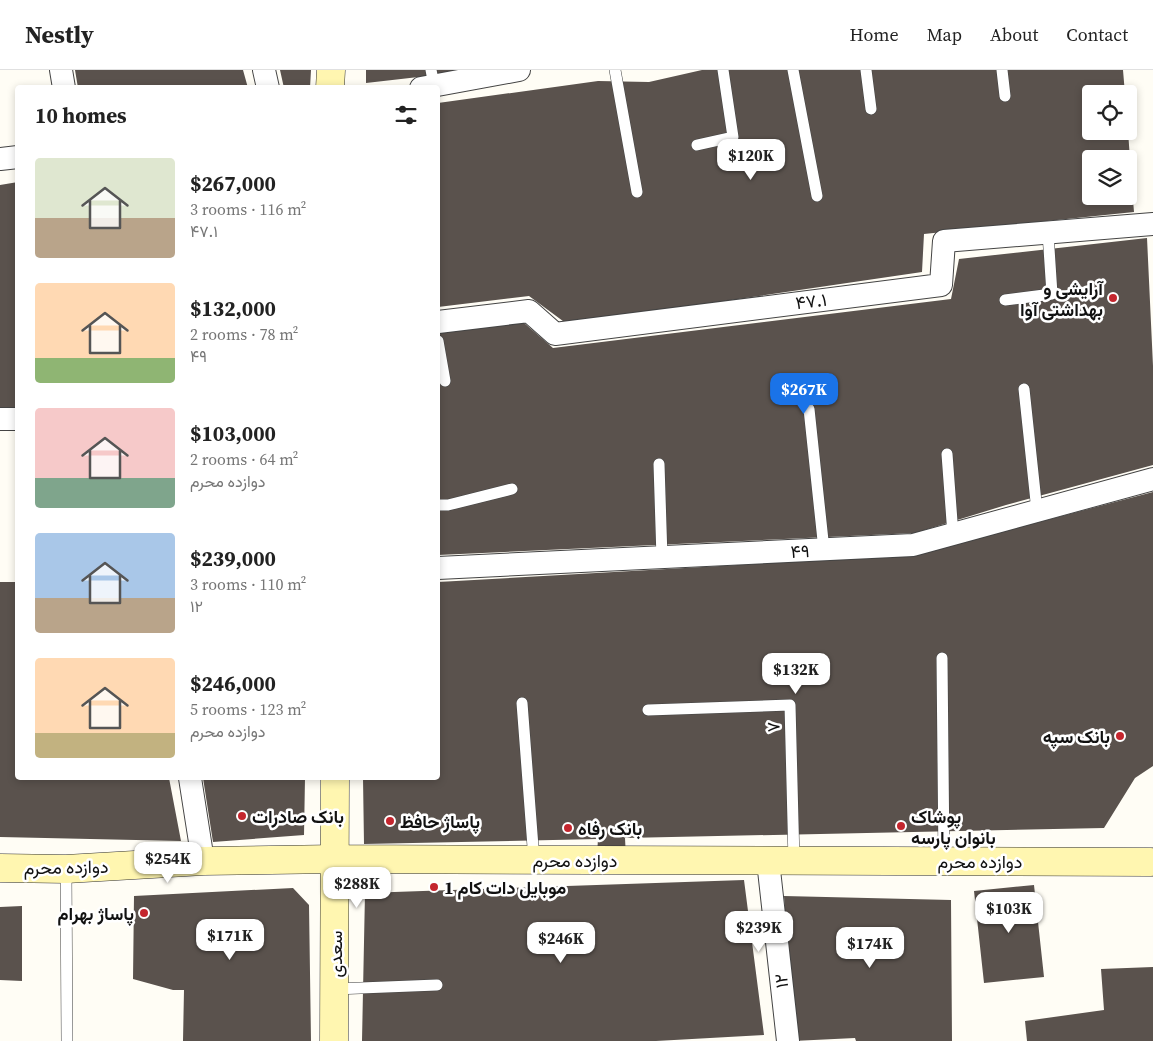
<!DOCTYPE html>
<meta charset="utf-8">
<style>
body{margin:0;font-family:"Source Serif 4",Vazirmatn,serif;background:#f6f6f6;color:#222;height:100vh;display:flex;flex-direction:column;font-size:19px;white-space:nowrap}
*{box-sizing:border-box;margin:0}
p{font-size:16px;color:#767676}
.icon{flex:none;width:28px;height:28px;fill:none;stroke:currentColor;stroke-width:2;stroke-linecap:round;stroke-linejoin:round}
.map{position:relative;flex:1;overflow:hidden}
.details{position:absolute;left:15px;top:15px;width:425px;height:695px;display:flex;flex-direction:column;background:#fff;border-radius:5px;box-shadow:0 2px 8px #0003}
.details>*{flex:none}
.controls{position:absolute;left:1082px;top:15px;display:grid;gap:10px}
.controls a{display:grid;place-items:center;width:55px;height:55px;border-radius:5px;background:#fff;box-shadow:0 2px 8px #0003;font-size:25px}
.price{position:absolute;translate:-50% -42px;padding:0 11px;border-radius:10px;background:#fff;color:#222;font-size:16px;line-height:32px;filter:drop-shadow(0 1px 2px #0008)}
.price::after{content:'';position:absolute;left:50%;top:30px;width:15px;height:11px;margin-left:-8px;background:inherit;clip-path:polygon(0 0,100% 0,50% 100%)}
.price.on{background:#1a73e8;color:#fff}
ul{padding:0;list-style:none}
li{display:flex;align-items:center;gap:15px;height:125px;padding:0 20px}
li span{display:grid;place-items:center;flex:none;width:140px;height:100px;border-radius:5px;color:#555}
li>.icon{margin-inline-start:auto}
span .icon{width:60px;height:60px;fill:#fffc;stroke-width:1}
li b{font-size:21px}
h2{display:flex;justify-content:space-between;align-items:center;height:60px;padding:0 20px;font-size:21px}
header{display:flex;align-items:center;gap:30px;box-sizing:border-box;height:70px;padding:0 25px;background:#fff;border-bottom:1px solid #e0e0e0}
header strong{font-size:24px}
nav{display:flex;gap:28px;margin-inline-start:auto;font-size:18px}
.map>svg:first-child{display:block}
.building{fill:#5a524d}
.lines{fill:none;stroke-linecap:round;stroke-linejoin:round}
.lane-casing{stroke:#444;stroke-width:12}
.street-casing{stroke:#444;stroke-width:24}
.secondary-casing{stroke:#333;stroke-width:29}
.lane{stroke:#fff;stroke-width:11}
.street{stroke:#fff;stroke-width:22}
.secondary{stroke:#fff6b0;stroke-width:28}
.poi-dot{fill:#c4262e;stroke:#fff;stroke-width:2}
.labels{text-anchor:middle;dominant-baseline:central;stroke-width:5;stroke-linejoin:round;paint-order:stroke}
.poi-label{font-size:18px;font-weight:bold;fill:#111;stroke:#fff;text-anchor:start}
.street-label{font-size:18px;fill:#111;stroke:#fff}
</style>
<header>
<strong>Nestly</strong>
<nav><a>Home</a><a>Map</a><a>About</a><a>Contact</a></nav>
</header>
<div class="map">
<svg width="1153" height="971" viewBox="0 0 1153 971">
<rect width="100%" height="100%" fill="#fffdf5"/>
<path class="building" d="M75,0H243L248,18H78Z
M280,0H311L310,18H284Z
M366,0H471V1L366,13Z
M702,0H1123L1125,24H1091V61H1128L1130,89H1091V126H1129L1130,94L1134,142L924,164L922,202L567,254L529,226L438,237V33L598,11L649,12Z
M18,112V340H0V115Z
M1147,168L1153,296V395L1006,435L915,463L438,485V263L523,252L553,278L951,229L959,189Z
M1153,422V696L1135,708L1104,758L625,768L626,788L597,785L598,769L364,774L363,708H438V512L913,485Z
M0,512H18V708H169L181,771L0,767Z
M203,708H305L304,765L213,772Z
M744,810L764,965L656,971H362L365,823Z
M1034,815L1044,907L984,913L974,821Z
M293,818L309,835L311,971H183L184,920H173L133,909L134,826Z
M784,826L951,830L952,971H856L855,968L793,971Z
M22,836V911L0,910V837Z
M1153,897V971H1027L1025,951L1104,940L1101,899Z"/>
<g class="lines">
<g class="lane-casing">
<path id="lane" d="M431,0L434,15
M615,0L637,122
M793,0L817,126
M866,0L871,39
M1002,0L1005,26
M697,75L733,67L723,0
M1005,230L1052,224L1048,163
M438,271L445,311
M1024,319L1037,441
M809,339L824,480
M947,384L953,465
M659,394L662,488
M438,435H448L512,419
M942,588L944,791
M522,633L534,790
M648,640L790,635L794,791
M66,799L67,971
M335,919L437,915"/>
</g>
<g class="street-casing">
<path id="street" d="M61,0L64,18
M264,0L268,18
M421,18L519,0
M0,89L18,87
M438,252L529,241L555,264L941,215L944,171L1153,154
M0,349H18
M438,498L913,475L1153,409
M190,708L203,791
M768,791L788,971"/>
</g>
<g class="secondary-casing">
<path id="secondary" d="M330,18L331,0
M0,798L66,799L203,791L336,789L1151,792
M334,971L335,708"/>
</g>
<use href="#lane" class="lane"/>
<use href="#street" class="street"/>
<use href="#secondary" class="secondary"/>
</g>
<g class="poi-dot">
<circle cx="1113" cy="228" r="5"/>
<circle cx="1120" cy="666" r="5"/>
<circle cx="242" cy="746" r="5"/>
<circle cx="390" cy="751" r="5"/>
<circle cx="901" cy="756" r="5"/>
<circle cx="568" cy="758" r="5"/>
<circle cx="434" cy="817" r="5"/>
<circle cx="144" cy="843" r="5"/>
</g>
<g class="labels">
<g class="poi-label">
<text x="1103" y="218" text-anchor="end">آرایشی و<tspan x="1103" dy="21">بهداشتی آوا</tspan></text>
<text x="1110" y="666" text-anchor="end">بانک سپه</text>
<text x="252" y="746">بانک صادرات</text>
<text x="911" y="746">پوشاک<tspan x="911" dy="21">بانوان پارسه</tspan></text>
<text x="400" y="751">پاساژ حافظ</text>
<text x="578" y="758">بانک رفاه</text>
<text x="444" y="817">موبایل دات کام 1</text>
<text x="134" y="843" text-anchor="end">پاساژ بهرام</text>
</g>
<g class="street-label">
<text transform="translate(811 231) rotate(-7)">۴۷.۱</text>
<text transform="translate(800 481) rotate(-3)">۴۹</text>
<text transform="translate(773 657) rotate(-92)">۷</text>
<text x="575" y="790">دوازده محرم</text>
<text x="980" y="791">دوازده محرم</text>
<text transform="translate(66 797) rotate(-1)">دوازده محرم</text>
<text transform="translate(335 884) rotate(-90)">سعدی</text>
<text transform="translate(781 911) rotate(-96)">۱۲</text>
</g>
</g>
</svg>
<div class="controls">
<a><svg class="icon" aria-label="locate" viewBox="0 0 24 24"><circle cx="12" cy="12" r="6"/><path d="M12 2v4M12 18v4M2 12h4M18 12h4"/></svg></a>
<a><svg class="icon" aria-label="layers" viewBox="0 0 24 24"><path d="M12 4l9 5-9 5-9-5zM3 14l9 5 9-5"/></svg></a>
</div>
<b class="price" style="left:751px;top:111px">$120K</b>
<b class="price on" style="left:804px;top:345px">$267K</b>
<b class="price" style="left:796px;top:625px">$132K</b>
<b class="price" style="left:168px;top:814px">$254K</b>
<b class="price" style="left:357px;top:839px">$288K</b>
<b class="price" style="left:1009px;top:864px">$103K</b>
<b class="price" style="left:759px;top:883px">$239K</b>
<b class="price" style="left:230px;top:891px">$171K</b>
<b class="price" style="left:561px;top:894px">$246K</b>
<b class="price" style="left:870px;top:899px">$174K</b>
<section class="details">
<h2>10 homes<svg class="icon" aria-label="filters" viewBox="0 0 24 24"><path d="M4 7h16M4 17h16"/><circle cx="9" cy="7" r="2"/><circle cx="15" cy="17" r="2"/></svg></h2>
<ul>
<li><span style="background:linear-gradient(#dfe7d0 60%,#b9a48a 0)"><svg class="icon" aria-label="home" viewBox="0 0 24 24"><path d="M3 11l9-7 9 7M6 9v11h12V9"/></svg></span><div><b>$267,000</b><p>3 rooms · 116 m²</p><p>۴۷.۱</p></div></li>
<li><span style="background:linear-gradient(#ffd9b3 75%,#8fb573 0)"><svg class="icon" aria-label="home" viewBox="0 0 24 24"><path d="M3 11l9-7 9 7M6 9v11h12V9"/></svg></span><div><b>$132,000</b><p>2 rooms · 78 m²</p><p>۴۹</p></div></li>
<li><span style="background:linear-gradient(#f6c9c9 70%,#7fa58c 0)"><svg class="icon" aria-label="home" viewBox="0 0 24 24"><path d="M3 11l9-7 9 7M6 9v11h12V9"/></svg></span><div><b>$103,000</b><p>2 rooms · 64 m²</p><p>دوازده محرم</p></div></li>
<li><span style="background:linear-gradient(#a9c7e8 65%,#b9a48a 0)"><svg class="icon" aria-label="home" viewBox="0 0 24 24"><path d="M3 11l9-7 9 7M6 9v11h12V9"/></svg></span><div><b>$239,000</b><p>3 rooms · 110 m²</p><p>۱۲</p></div></li>
<li><span style="background:linear-gradient(#ffd9b3 75%,#c2b280 0)"><svg class="icon" aria-label="home" viewBox="0 0 24 24"><path d="M3 11l9-7 9 7M6 9v11h12V9"/></svg></span><div><b>$246,000</b><p>5 rooms · 123 m²</p><p>دوازده محرم</p></div></li>
</ul>
</section>
</div>
